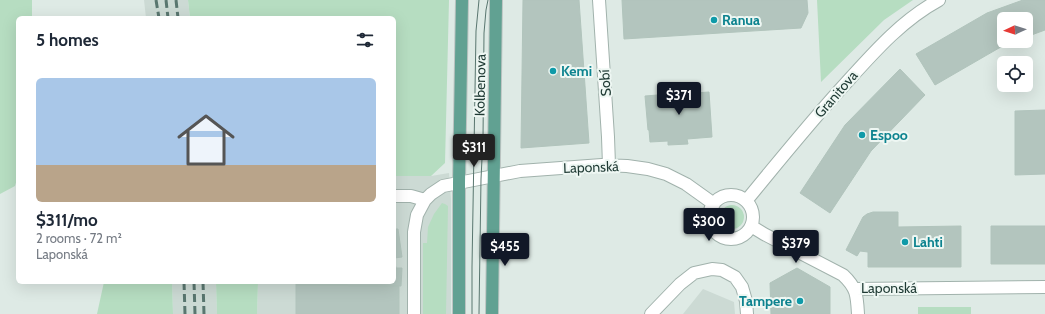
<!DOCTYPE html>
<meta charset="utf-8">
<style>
body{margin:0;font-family:Cabin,sans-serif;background:#f6f6f7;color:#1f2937;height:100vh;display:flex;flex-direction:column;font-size:15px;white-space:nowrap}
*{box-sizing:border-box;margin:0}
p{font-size:13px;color:#747a83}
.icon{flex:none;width:22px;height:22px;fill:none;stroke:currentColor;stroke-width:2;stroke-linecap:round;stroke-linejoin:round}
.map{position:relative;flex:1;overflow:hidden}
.drawer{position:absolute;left:16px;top:16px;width:380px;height:268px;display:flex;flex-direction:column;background:#fff;border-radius:6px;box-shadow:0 4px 16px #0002}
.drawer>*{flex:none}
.needle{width:26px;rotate:266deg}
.tools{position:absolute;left:997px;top:12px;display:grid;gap:8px}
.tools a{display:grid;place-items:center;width:36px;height:36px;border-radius:6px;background:#fff;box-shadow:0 4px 16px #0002;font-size:20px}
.price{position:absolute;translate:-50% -34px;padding:0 9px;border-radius:4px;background:#111827;color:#fff;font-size:13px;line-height:26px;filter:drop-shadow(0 1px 2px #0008)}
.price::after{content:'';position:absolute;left:50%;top:24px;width:12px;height:9px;margin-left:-6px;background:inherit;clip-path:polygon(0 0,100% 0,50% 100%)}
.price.current{background:#222;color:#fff}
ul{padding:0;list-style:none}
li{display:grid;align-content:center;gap:8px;height:212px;padding:0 20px}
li+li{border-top:1px solid #e0e1e3}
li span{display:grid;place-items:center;height:124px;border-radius:6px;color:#555}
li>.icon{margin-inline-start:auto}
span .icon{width:72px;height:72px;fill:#fffc;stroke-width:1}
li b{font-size:17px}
h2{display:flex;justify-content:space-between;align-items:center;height:48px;padding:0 20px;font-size:17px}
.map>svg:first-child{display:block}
.built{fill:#ccdad4}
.green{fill:#b6ddc1}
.building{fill:#b3c5be;stroke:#b1c4bc}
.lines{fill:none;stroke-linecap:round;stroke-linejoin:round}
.minor-casing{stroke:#a1b2ac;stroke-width:14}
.major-casing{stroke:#bcc4c2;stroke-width:14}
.minor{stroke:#fff;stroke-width:12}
.major{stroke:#61a192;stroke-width:12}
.tram{stroke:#59766f;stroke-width:1}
.rail{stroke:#59766f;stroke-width:3;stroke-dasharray:8 4;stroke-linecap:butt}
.culture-dot{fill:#0f9aa8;stroke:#eef7f3;stroke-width:1.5}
.labels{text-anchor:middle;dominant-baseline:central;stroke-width:4;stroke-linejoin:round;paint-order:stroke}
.culture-label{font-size:14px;font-weight:bold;fill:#0d838f;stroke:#eef7f3;text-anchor:start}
.street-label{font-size:14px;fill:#1f3a34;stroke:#eef7f3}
</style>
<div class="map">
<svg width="1045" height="314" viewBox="0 0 1045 314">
<rect width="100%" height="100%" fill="#deeae5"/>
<path class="built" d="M144,0H188L190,18H146Z
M449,173L451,199V314H257L258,282H394V176H431Z
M172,282H216L217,314H173Z
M703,289L734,302L735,314H683Z"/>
<path class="green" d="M0,0H32V18H18V176L15,186L0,194Z
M188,0H449L445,163L431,176H394V18H190Z
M817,0H913L884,20L821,82Z
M442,203L445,204L448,206L446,314H423V243H427L428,227L434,214Z
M720 217a12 12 0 1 1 24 0a12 12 0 1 1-24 0Z
M104,282H172L173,314H97Z
M216,282H258L257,314H217Z
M918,307H971V314H918Z"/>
<path class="building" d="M523,0H579L589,143L521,148Z
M622,0H807L808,13L801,28L624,39Z
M1023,0H1045V30L1026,37V19H1004V41H1016L999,48L935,85L916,54L987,13Z
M900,69L925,95L871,151L830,213L800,193L845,125Z
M695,88V93L709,92L712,137L687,139L688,144L668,145V141L650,142L649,130H648L645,96L670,94V90Z
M1045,110V174L1015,175V111Z
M873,212H898V227L961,226V267H868V252L860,251L857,256L846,250L863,217L867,214Z
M991,226H1045V264H991Z
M394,229H398L402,257L394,258L396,268H402L401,286L296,285V282H394Z
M797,268L830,287V314H771L770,283Z
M296,285L399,286V314H296Z"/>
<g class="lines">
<g class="minor-casing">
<path id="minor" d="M599,0L608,137L609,165
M709 217a22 22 0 1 1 44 0a22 22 0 1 1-44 0Z
M394,196H411L425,200L431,194L443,186L520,171L602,165L627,166L648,169L666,174L686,184L714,204
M746,201C779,161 811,121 846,83C874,52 902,20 939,0
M751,226L764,234L843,275C857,288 857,296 858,314
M855,289L1045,287
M414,314V232L417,215L425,200
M651,314L680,284L694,273L712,269L722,270L735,277L742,287L746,301L747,314"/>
</g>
<g class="major-casing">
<path id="major" d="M459,314V183L462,0
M492,314L496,0"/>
</g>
<use href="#minor" class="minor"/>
<use href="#major" class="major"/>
<path class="tram" d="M472,314V267L476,31L479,0
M479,314L481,179L483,138L484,33L486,10L488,0"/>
<path class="rail" d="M156,0L159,18
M166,0L168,18
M176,0L178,18
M184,282L185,314
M194,282L195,314
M203,282L204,314"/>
</g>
<g class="culture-dot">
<circle cx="714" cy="20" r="4"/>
<circle cx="553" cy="71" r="4"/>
<circle cx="862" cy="135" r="4"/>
<circle cx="905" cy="242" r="4"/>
<circle cx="800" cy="301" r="4"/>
</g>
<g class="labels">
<g class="culture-label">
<text x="722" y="20">Ranua</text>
<text x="561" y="71">Kemi</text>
<text x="870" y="135">Espoo</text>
<text x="913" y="242">Lahti</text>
<text x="792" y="301" text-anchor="end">Tampere</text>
</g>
<g class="street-label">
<text transform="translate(605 83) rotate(-94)">Sobí</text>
<text transform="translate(480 85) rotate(-89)">Kolbenova</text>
<text transform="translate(836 94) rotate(-49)">Granitova</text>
<text transform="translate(591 167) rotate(-2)">Laponská</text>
<text x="889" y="288">Laponská</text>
</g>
</g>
</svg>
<div class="tools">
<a><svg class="needle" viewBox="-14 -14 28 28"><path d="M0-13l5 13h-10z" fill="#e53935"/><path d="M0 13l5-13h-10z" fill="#747a83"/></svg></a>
<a><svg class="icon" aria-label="locate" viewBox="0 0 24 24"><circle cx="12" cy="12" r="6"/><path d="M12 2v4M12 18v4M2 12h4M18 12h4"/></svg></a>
</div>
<b class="price" style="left:679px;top:116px">$371</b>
<b class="price current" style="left:474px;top:168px">$311</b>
<b class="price" style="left:709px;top:242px">$300</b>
<b class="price" style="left:796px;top:264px">$379</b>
<b class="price" style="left:505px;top:267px">$455</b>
<section class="drawer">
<h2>5 homes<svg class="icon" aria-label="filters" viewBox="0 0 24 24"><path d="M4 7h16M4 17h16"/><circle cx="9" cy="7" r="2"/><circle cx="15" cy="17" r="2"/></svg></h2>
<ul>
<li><span style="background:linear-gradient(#a9c7e8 70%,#b9a48a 0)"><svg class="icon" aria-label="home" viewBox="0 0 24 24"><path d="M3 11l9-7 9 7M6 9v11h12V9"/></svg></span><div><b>$311/mo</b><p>2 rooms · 72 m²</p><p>Laponská</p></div></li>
</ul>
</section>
</div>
